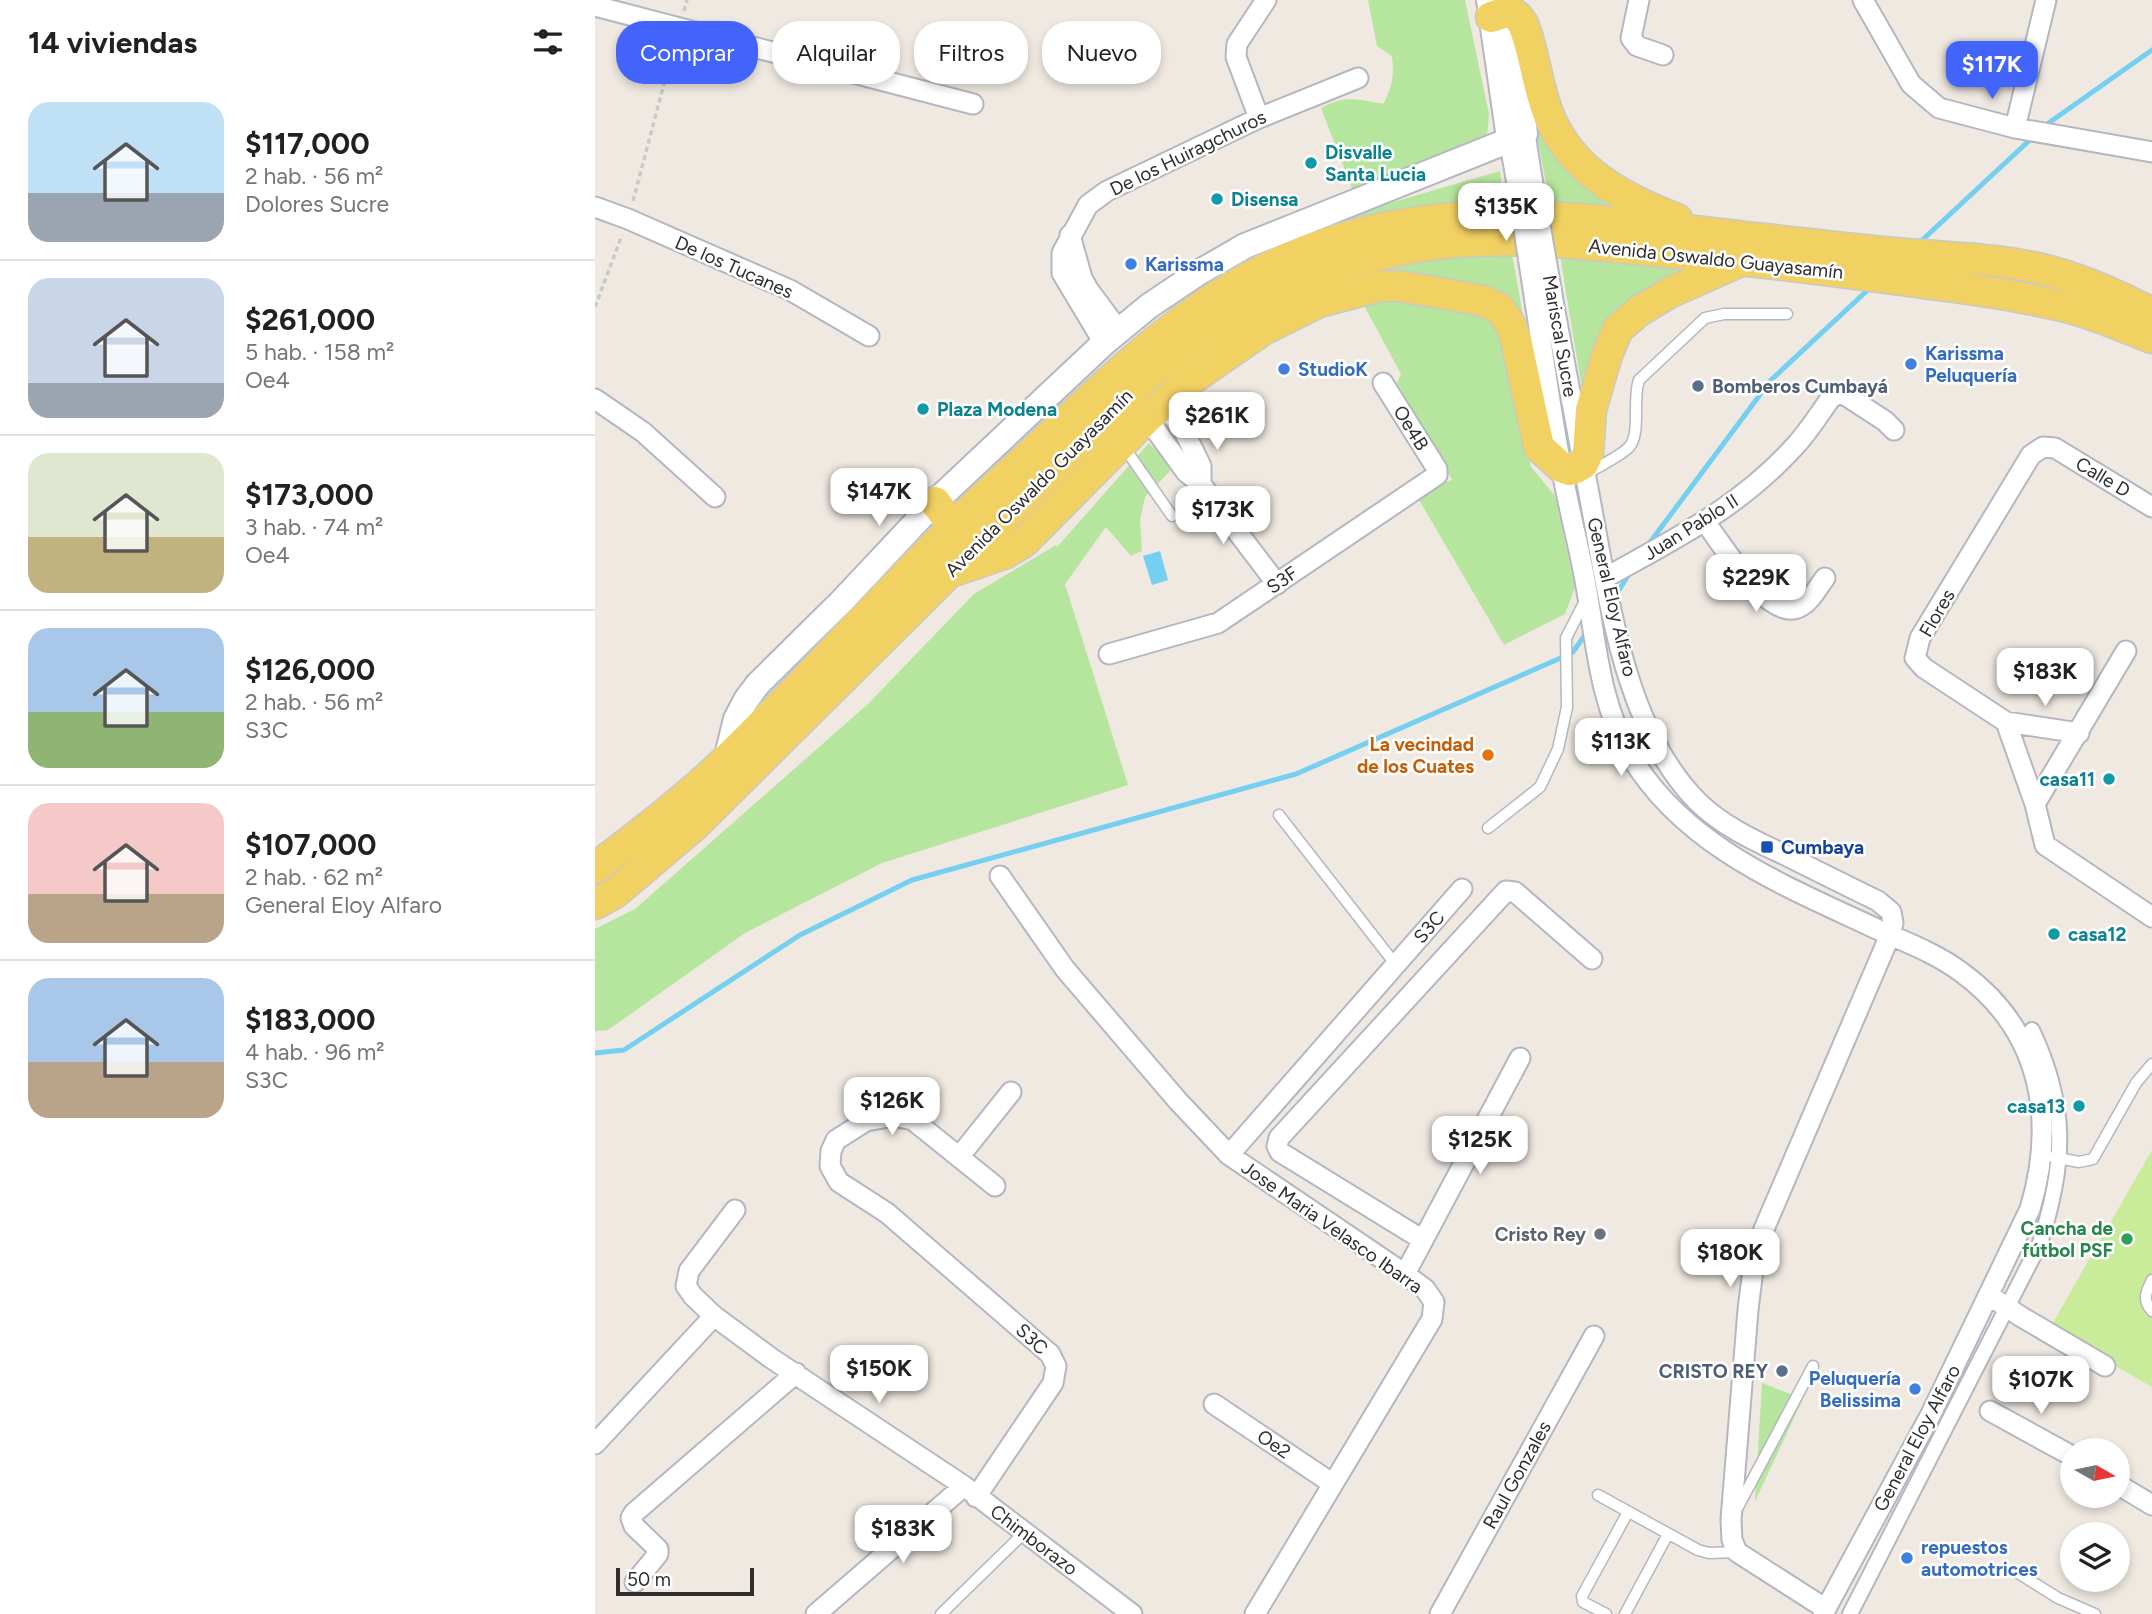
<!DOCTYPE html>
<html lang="es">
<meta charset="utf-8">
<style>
body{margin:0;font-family:Figtree,sans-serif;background:#f6f6f6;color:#202124;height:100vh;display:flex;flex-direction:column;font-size:26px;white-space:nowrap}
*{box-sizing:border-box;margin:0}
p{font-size:23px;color:#757577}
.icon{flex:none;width:38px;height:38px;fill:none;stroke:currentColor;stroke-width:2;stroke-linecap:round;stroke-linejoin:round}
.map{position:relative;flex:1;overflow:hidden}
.drawer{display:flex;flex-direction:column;background:#fff;width:595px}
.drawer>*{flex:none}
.banner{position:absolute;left:21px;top:21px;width:665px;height:63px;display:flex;gap:14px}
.needle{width:46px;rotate:99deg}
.tools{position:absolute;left:1465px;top:1438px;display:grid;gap:14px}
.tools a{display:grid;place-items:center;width:70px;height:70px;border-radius:50%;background:#fff;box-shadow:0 4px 10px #0003;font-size:35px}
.scale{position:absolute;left:21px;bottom:18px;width:138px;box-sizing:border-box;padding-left:7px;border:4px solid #2e2e2e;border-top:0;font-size:19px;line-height:24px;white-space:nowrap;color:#2e2e2e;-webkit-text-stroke:5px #fff;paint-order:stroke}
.price{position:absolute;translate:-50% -60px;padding:0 16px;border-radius:14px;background:#fff;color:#222;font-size:23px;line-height:46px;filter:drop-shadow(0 2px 4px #0008)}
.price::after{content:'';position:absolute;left:50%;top:42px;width:21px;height:16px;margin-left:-10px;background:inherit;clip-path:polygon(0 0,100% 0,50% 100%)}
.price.active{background:#4264fb;color:#fff}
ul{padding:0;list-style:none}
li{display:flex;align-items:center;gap:21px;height:175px;padding:0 28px}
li+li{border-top:2px solid #e0e0e0}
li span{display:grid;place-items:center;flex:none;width:196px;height:140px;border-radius:21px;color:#555}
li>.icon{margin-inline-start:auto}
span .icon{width:84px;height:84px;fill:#fffc;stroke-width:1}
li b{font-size:30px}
h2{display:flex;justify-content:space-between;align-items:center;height:84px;padding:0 28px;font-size:30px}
.tag{padding:0 24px;border-radius:28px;background:#fff;box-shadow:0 4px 10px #0003;font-size:24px;line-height:63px}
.tag.active{background:#4264fb;color:#fff}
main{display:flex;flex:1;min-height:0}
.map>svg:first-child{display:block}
.green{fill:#b6e59e}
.pitch{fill:#c9ec9a}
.water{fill:#75cff0}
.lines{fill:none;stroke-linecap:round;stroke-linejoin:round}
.stream{stroke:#75cff0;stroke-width:5}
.service-casing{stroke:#b4b7c1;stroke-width:13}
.pedestrian-casing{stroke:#b4b7c1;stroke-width:18}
.minor-casing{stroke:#b4b7c1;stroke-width:23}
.tertiary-casing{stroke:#b4b7c1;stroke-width:28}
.primary-casing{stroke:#c9c9c9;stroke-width:33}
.path{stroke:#c9c9c9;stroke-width:3.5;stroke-dasharray:5 3.5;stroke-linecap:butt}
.service{stroke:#fff;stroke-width:10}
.pedestrian{stroke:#fff;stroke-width:14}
.minor{stroke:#fff;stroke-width:19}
.tertiary{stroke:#fff;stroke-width:24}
.primary{stroke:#f2d163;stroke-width:30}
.minor-bridge-casing{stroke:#b4b7c1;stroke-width:23;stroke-linecap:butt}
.minor-bridge{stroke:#fff;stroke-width:19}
.culture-dot{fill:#0f9aa8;stroke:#fff;stroke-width:2.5}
.shop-dot{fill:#3f7fe0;stroke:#fff;stroke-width:2.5}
.service-dot{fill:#5c6f8a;stroke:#fff;stroke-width:2.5}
.food-dot{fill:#e8710a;stroke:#fff;stroke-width:2.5}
.transit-dot{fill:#1a4fb4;stroke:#fff;stroke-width:2.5}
.worship-dot{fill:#6b7280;stroke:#fff;stroke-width:2.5}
.leisure-dot{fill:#2e9e5b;stroke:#fff;stroke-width:2.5}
.labels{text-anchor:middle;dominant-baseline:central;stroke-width:5;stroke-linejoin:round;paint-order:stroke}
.culture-label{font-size:19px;font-weight:bold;fill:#0d838f;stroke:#fff;text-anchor:start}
.street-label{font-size:19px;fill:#2e2e2e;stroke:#fff}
.shop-label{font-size:19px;font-weight:bold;fill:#366cbe;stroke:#fff;text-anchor:start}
.service-label{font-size:19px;font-weight:bold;fill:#4e5e75;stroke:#fff;text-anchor:start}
.food-label{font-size:19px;font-weight:bold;fill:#c56008;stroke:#fff;text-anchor:end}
.transit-label{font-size:19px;font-weight:bold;fill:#164399;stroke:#fff;text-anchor:start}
.leisure-label{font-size:19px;font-weight:bold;fill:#27864d;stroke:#fff;text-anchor:end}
.worship-label{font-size:19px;font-weight:bold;fill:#5b616d;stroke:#fff;text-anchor:end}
</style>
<main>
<section class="drawer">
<h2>14 viviendas<svg class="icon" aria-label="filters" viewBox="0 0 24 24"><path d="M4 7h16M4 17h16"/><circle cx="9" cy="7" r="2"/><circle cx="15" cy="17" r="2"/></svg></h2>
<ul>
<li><span style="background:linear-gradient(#bfe0f5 65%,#9aa5b1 0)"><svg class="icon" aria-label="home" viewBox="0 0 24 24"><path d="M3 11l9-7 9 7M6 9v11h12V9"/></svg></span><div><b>$117,000</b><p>2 hab. · 56 m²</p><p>Dolores Sucre</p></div></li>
<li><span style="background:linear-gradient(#c9d6e8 75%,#9aa5b1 0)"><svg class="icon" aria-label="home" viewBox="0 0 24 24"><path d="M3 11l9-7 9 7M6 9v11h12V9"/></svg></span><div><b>$261,000</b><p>5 hab. · 158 m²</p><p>Oe4</p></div></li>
<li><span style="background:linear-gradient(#dfe7d0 60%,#c2b280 0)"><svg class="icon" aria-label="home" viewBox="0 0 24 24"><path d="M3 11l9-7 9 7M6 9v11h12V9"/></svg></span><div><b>$173,000</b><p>3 hab. · 74 m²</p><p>Oe4</p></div></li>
<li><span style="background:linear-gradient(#a9c7e8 60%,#8fb573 0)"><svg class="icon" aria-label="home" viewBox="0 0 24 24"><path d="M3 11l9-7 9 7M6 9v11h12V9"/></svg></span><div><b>$126,000</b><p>2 hab. · 56 m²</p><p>S3C</p></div></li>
<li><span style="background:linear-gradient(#f6c9c9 65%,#b9a48a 0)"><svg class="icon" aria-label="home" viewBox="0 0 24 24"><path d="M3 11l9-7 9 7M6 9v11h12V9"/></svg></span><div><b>$107,000</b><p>2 hab. · 62 m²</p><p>General Eloy Alfaro</p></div></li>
<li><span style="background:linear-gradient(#a9c7e8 60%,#b9a48a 0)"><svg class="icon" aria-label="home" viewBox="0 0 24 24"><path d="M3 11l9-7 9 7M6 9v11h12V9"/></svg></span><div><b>$183,000</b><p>4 hab. · 96 m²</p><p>S3C</p></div></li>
</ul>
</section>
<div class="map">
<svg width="1557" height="1614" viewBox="0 0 1557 1614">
<rect width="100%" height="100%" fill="#efe9e1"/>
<path class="green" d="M773,0H870L894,114L891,147L758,191L726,108C750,95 762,99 788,104C798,87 799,75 797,56L782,46Z
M933,91L1052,214L955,203Z
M905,171L908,199L843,205L632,277L636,265L761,213Z
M917,254L931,332L826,279L757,275L856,255Z
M965,255L1093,266L1040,295L1017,318L988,396Z
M801,298L904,318L936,467L960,496L980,587L970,614L909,645L820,493L857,480L802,383L806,374L766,300Z
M554,443L578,468L550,497L545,520L547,551L536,556L511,527L470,584L533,785L287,863L150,933L13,1030L0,1031V929L40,909L273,704L379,594L461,545L462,547Z
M1167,1383L1208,1399L1160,1501Z"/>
<path class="pitch" d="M1557,1150V1387L1455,1328Z"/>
<path class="water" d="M565,551L573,580L557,585L548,556Z"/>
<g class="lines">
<path class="stream" d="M1448,127L1557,50
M1323,244L1439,136
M1053,545L1176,380L1277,286
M1019,598L1036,571
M978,652L992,632
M0,1053L29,1050L205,935L317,880L701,774L968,657"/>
<g class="service-casing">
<path id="service" d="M529,447L577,516
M993,473C1004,466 1028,455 1035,446C1046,431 1037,399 1044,380L1110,318L1129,314H1192
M684,815L801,965
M893,828L945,787L963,749L972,707L971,638L991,599
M1458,1157L1484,1162L1498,1159L1541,1083L1557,1064
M1557,1280C1551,1292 1547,1300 1557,1311
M1003,1495L1103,1550L1114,1553L1142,1552
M1143,1507L1218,1366
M1420,1571L1463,1598L1500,1614
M346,1614L429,1533
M1011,1614L988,1602L987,1596L1033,1512
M1030,1614L1073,1534"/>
</g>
<g class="pedestrian-casing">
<path id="pedestrian" d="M1255,1614L1445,1243C1471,1163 1473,1106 1437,1030"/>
</g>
<g class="minor-casing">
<path id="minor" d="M1044,0L1036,38L1042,46L1068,55
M1268,0L1316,84L1344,108L1420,128L1557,152
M0,6L378,104
M664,118L641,57L642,44L671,0
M1420,128L1451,0
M930,134L936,172
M914,139L920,172
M0,207L33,219L195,290L274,336
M475,235L487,278L493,289L524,331
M959,306C972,374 984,442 997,510C1015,606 1031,729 1102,801C1126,825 1158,840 1188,854C1220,870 1252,886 1283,901L1296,912L1298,923L1295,935L1169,1229L1158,1269L1153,1310L1136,1520L1137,1540L1142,1552L1231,1609
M941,308C949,360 956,413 966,465C972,502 982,538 989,575C1001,637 1003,700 1035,755C1090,848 1193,887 1286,931C1313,943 1342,954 1366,972C1446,1030 1462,1118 1435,1209L1336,1414L1228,1614
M509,343L467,273V253L493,205L512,191L664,118L763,78
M0,399L48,432L120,497
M569,404L589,431L606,466V484
M552,418L591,472L606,484L682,584
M1557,507L1460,448L1448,447L1436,455L1325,638L1320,658L1329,668L1411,722L1440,804L1450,845L1557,917
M1110,522C1127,544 1169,614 1199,609C1214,606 1222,588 1230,578
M1010,578C1081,538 1144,508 1200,446C1214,431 1224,414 1236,398L1243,394L1250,395L1290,421L1299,430
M514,654L623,623L842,475V469L788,383
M1411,722L1484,733
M1440,804L1531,651
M405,876L470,969L583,1101L634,1155L810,1274L830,1289L839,1302L837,1319L660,1614
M634,1155L867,889
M364,1157L416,1092
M828,1240L685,1152L682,1146L684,1138L911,891L920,892L997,959
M810,1274L925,1058
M1395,1296L1425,1316L1510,1366
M119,1316L98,1296L91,1286L94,1271L140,1210
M619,1404L738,1484
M1395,1411L1477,1456
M0,1444L119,1316L176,1358L369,1486L537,1614
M1522,1484L1557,1505
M381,1497L458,1383L461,1366L455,1354L292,1213L244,1182L235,1166L236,1151L241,1140L271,1121L299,1116L318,1120L400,1186
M40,1582L63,1554V1549L39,1526L36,1518L39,1513L201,1373
M221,1614L369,1486
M845,1614L999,1336"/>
</g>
<g class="tertiary-casing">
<path id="tertiary" d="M894,0L914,138
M131,760L141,719L151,700L163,684L247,601L340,502L509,343L554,306L603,273L650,246L930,134L914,9"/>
</g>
<g class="primary-casing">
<path id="primary" d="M896,17L915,11L923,17L928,24C940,54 942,88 955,118C978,172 1029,199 1082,219
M340,502L358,526
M359,571L409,554L429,542L552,418L593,382L668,330L724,302L785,286H804L868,297L889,301L905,309L915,324L921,340L944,447L966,467L974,470L981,468L988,464L993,453L996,410L1012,355L1023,329L1044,311L1074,293L1146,261
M0,868C46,833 92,798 133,758C209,684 280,605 355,530C382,502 412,476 441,449C549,348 637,259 788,228C910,202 1036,224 1159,238C1210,243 1261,250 1312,254C1363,258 1416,259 1465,274C1496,283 1528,298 1557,313
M0,904L20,893L99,826L551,377C623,319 701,274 792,253C896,228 1003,246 1107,256C1174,263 1240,271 1306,280C1359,287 1411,293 1462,305C1495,312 1526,326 1557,338"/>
</g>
<path class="path" d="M89,11L92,0
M38,201L79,46
M0,307L27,235"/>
<use href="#service" class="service"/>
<use href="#pedestrian" class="pedestrian"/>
<use href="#minor" class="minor"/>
<use href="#tertiary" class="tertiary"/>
<use href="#primary" class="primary"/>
<g class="minor-bridge-casing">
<path id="minor-bridge" d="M920,172L941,308
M936,172L959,306"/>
</g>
<use href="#minor-bridge" class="minor-bridge"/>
</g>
<g class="culture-dot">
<circle cx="716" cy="163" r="7"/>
<circle cx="622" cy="199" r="7"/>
<circle cx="328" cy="409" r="7"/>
<circle cx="1514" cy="779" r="7"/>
<circle cx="1459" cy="934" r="7"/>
<circle cx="1484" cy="1106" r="7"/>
</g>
<g class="shop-dot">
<circle cx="536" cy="264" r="7"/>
<circle cx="1316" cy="364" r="7"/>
<circle cx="689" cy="369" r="7"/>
<circle cx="1320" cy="1389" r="7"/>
<circle cx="1312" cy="1558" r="7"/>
</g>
<g class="service-dot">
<circle cx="1103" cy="386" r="7"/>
<circle cx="1187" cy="1371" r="7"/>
</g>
<circle class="food-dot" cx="893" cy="755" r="7"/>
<rect class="transit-dot" x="1165" y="840" width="14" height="14" rx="3.5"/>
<circle class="worship-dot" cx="1005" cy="1234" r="7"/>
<circle class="leisure-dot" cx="1532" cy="1239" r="7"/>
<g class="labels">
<g class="culture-label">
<text x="730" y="152">Disvalle<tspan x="730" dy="22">Santa Lucia</tspan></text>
<text x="636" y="199">Disensa</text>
<text x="342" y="409">Plaza Modena</text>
<text x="1500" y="779" text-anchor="end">casa11</text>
<text x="1473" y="934">casa12</text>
<text x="1470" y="1106" text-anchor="end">casa13</text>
</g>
<g class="street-label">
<text transform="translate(593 153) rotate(-26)">De los Huiragchuros</text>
<text transform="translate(1121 259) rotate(6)">Avenida Oswaldo Guayasamín</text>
<text transform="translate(139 267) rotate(24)">De los Tucanes</text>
<text transform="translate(965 336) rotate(80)">Mariscal Sucre</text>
<text transform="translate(816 428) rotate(58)">Oe4B</text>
<text transform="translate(1508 477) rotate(31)">Calle D</text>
<text transform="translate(444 483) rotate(-45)">Avenida Oswaldo Guayasamín</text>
<text transform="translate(1096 527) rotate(-32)">Juan Pablo II</text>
<text transform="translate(687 580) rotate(-34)">S3F</text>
<text transform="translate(1017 597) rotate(77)">General Eloy Alfaro</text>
<text transform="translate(1342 613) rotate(-60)">Flores</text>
<text transform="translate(834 927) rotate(-49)">S3C</text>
<text transform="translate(737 1227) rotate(35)">Jose Maria Velasco Ibarra</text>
<text transform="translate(437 1339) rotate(43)">S3C</text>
<text transform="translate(1322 1438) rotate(-62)">General Eloy Alfaro</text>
<text transform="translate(679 1444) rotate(34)">Oe2</text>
<text transform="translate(922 1475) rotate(-61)">Raul Gonzales</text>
<text transform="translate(439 1540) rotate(37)">Chimborazo</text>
</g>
<g class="shop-label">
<text x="550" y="264">Karissma</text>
<text x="1330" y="353">Karissma<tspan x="1330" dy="22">Peluquería</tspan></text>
<text x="703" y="369">StudioK</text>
<text x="1306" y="1378" text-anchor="end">Peluquería<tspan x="1306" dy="22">Belissima</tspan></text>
<text x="1326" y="1547">repuestos<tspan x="1326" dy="22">automotrices</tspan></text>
</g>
<g class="service-label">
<text x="1117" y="386">Bomberos Cumbayá</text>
<text x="1173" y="1371" text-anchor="end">CRISTO REY</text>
</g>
<g class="food-label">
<text x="879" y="744">La vecindad<tspan x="879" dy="22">de los Cuates</tspan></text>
</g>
<g class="transit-label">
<text x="1186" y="847">Cumbaya</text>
</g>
<g class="leisure-label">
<text x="1518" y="1228">Cancha de<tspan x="1518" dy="22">fútbol PSF</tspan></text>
</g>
<g class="worship-label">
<text x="991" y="1234">Cristo Rey</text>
</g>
</g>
</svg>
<div class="tools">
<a><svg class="needle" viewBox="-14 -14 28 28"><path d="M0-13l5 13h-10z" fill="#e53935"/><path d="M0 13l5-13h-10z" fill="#757577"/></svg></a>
<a><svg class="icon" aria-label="layers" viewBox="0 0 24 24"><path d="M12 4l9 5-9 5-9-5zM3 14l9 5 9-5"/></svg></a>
</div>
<div class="scale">50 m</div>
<b class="price active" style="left:1397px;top:101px">$117K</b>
<b class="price" style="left:911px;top:243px">$135K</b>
<b class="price" style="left:622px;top:452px">$261K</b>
<b class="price" style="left:284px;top:528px">$147K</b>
<b class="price" style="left:628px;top:546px">$173K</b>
<b class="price" style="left:1161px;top:614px">$229K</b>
<b class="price" style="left:1450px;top:708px">$183K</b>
<b class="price" style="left:1026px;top:778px">$113K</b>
<b class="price" style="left:297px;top:1137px">$126K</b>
<b class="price" style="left:885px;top:1176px">$125K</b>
<b class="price" style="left:1135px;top:1289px">$180K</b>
<b class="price" style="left:284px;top:1405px">$150K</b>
<b class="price" style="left:1446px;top:1416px">$107K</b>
<b class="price" style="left:308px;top:1565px">$183K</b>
<div class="banner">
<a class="tag active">Comprar</a>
<a class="tag">Alquilar</a>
<a class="tag">Filtros</a>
<a class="tag">Nuevo</a>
</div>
</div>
</main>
